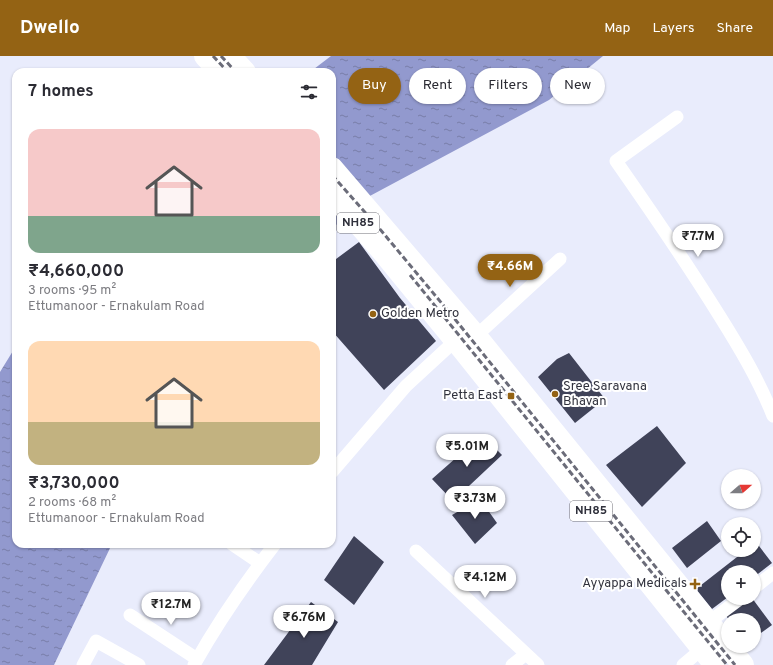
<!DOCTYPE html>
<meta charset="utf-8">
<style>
body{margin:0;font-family:Overpass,sans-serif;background:#f2f2f3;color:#2b2b33;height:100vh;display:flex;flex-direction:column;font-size:15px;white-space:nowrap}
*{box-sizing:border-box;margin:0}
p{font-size:13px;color:#7c7c81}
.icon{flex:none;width:22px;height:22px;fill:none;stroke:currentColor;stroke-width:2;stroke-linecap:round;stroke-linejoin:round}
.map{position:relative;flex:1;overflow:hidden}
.side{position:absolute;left:12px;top:12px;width:324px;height:480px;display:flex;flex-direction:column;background:#fff;border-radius:12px;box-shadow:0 1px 3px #0004}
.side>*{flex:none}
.hud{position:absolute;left:348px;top:12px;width:365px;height:36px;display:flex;gap:8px}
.needle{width:26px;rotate:70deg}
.controls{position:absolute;left:721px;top:413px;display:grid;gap:8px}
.controls a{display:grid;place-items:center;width:40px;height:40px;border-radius:50%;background:#fff;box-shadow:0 1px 3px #0004;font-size:20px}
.price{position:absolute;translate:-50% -34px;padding:0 9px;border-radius:14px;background:#fff;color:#222;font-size:13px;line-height:26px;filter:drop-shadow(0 1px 2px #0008)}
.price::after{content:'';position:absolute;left:50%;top:24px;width:12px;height:9px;margin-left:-6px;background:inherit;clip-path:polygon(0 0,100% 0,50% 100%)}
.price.current{background:#946314;color:#fff}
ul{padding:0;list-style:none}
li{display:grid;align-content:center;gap:8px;height:212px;padding:0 16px}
li span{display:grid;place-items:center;height:124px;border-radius:12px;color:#555}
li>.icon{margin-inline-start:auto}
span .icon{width:72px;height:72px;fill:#fffc;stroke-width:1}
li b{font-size:17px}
h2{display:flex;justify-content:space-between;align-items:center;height:48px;padding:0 16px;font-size:17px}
.pill{padding:0 14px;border-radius:18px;background:#fff;box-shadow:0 1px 3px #0004;font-size:14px;line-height:36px}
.pill.current{background:#946314;color:#fff}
header{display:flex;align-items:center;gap:24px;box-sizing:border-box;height:56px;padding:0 20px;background:#946314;color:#fff}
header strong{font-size:19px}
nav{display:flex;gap:22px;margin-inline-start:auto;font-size:14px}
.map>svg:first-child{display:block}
.water{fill:url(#water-ripples)}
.building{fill:#404359}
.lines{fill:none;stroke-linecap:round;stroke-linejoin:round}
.street{stroke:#fff;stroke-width:13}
.highway{stroke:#fff;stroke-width:22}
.rail{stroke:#6b6c79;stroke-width:3;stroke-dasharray:6 3;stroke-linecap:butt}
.poi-dot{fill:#946314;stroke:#fff;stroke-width:1.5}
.labels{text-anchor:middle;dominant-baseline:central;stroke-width:4;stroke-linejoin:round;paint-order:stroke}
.shield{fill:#fff;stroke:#6e6f76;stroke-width:1}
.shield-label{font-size:12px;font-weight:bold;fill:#30313c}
.poi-label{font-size:13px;fill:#30313c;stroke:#fff;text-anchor:start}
</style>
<header>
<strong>Dwello</strong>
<nav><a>Map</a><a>Layers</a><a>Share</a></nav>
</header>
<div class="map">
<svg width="773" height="609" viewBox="0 0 773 609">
<defs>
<pattern id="water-ripples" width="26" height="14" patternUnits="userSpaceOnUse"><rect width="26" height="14" fill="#9299ce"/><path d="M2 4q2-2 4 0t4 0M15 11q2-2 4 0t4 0" fill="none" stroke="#787da8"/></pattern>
</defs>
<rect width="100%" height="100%" fill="#e9ecfc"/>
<path class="water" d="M331,0H603L549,44L353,149L332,174V16H310Z
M16,290V488H112L54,609H0V316Z"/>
<path class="building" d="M359,186L400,242L436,285L384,334L332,275V206Z
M569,297L605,343L575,367L538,321L557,303Z
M657,370L686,407L642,451L606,409Z
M482,379L502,399L453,445L432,423Z
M480,443L497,467L475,488L452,459Z
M707,465L721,485L687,512L672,492Z
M354,480L384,506L354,549L324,524Z
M756,486L772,507L754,521V516H728V541L712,553L696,533L746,494H754V488Z
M748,542H752L772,569L754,582V564H729L725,558Z
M311,546L338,566L312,609H264Z"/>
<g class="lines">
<path class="street" d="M677,61L616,105C651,155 686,206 719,259C739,291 759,324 773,360
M476,280L560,203
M332,416L406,330L456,284
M232,488L260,507
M416,495L538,609
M754,532L773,517
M130,559L197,603
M709,566L741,542
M83,609L96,585L139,609
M194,609C218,566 245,527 275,488
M512,609L526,598
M683,609L702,593"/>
<path class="highway" d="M205,0L220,16
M230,0L245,16
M332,112L476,280L743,609
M332,138L383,196L464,295L715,609"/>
<path class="rail" d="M213,0L228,16
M221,0L236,16
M332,119L379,172L454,262L735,609
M410,219L727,609"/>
</g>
<g class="poi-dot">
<circle cx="373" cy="258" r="4"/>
<circle cx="555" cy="338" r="4"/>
<rect x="507" y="336" width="8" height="8" rx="2"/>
<path d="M693 522h4v4h4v4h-4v4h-4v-4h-4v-4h4z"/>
</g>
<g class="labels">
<g class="shield">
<rect x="337" y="157" width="42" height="20" rx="3"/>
<rect x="570" y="445" width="42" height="20" rx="3"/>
</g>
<g class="shield-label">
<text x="358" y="167">NH85</text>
<text x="591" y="455">NH85</text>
</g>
<g class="poi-label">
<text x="381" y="258">Golden Metro</text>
<text x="563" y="331">Sree Saravana<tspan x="563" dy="15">Bhavan</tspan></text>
<text x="503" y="340" text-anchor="end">Petta East</text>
<text x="687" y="528" text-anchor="end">Ayyappa Medicals</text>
</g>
</g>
</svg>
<div class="controls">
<a><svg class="needle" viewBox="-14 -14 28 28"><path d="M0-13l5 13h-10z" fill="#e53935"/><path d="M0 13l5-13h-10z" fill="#7c7c81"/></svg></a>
<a><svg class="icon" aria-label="locate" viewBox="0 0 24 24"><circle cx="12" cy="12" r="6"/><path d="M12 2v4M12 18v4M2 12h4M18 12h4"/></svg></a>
<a>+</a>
<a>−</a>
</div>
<b class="price" style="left:698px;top:202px">₹7.7M</b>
<b class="price current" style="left:510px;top:232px">₹4.66M</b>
<b class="price" style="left:467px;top:412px">₹5.01M</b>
<b class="price" style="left:475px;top:464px">₹3.73M</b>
<b class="price" style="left:485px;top:543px">₹4.12M</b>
<b class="price" style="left:171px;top:570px">₹12.7M</b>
<b class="price" style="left:304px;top:583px">₹6.76M</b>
<div class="hud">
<a class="pill current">Buy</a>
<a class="pill">Rent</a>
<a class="pill">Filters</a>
<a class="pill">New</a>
</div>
<section class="side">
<h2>7 homes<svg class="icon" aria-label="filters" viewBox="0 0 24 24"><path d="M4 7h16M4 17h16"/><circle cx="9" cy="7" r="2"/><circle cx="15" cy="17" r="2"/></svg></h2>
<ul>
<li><span style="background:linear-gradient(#f6c9c9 70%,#7fa58c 0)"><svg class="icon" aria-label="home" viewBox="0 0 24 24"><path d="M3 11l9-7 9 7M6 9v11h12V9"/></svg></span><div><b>₹4,660,000</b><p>3 rooms · 95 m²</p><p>Ettumanoor - Ernakulam Road</p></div></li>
<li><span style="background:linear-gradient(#ffd9b3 65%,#c2b280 0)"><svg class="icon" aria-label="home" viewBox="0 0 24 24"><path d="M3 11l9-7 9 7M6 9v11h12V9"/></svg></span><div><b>₹3,730,000</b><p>2 rooms · 68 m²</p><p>Ettumanoor - Ernakulam Road</p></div></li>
</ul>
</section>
</div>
